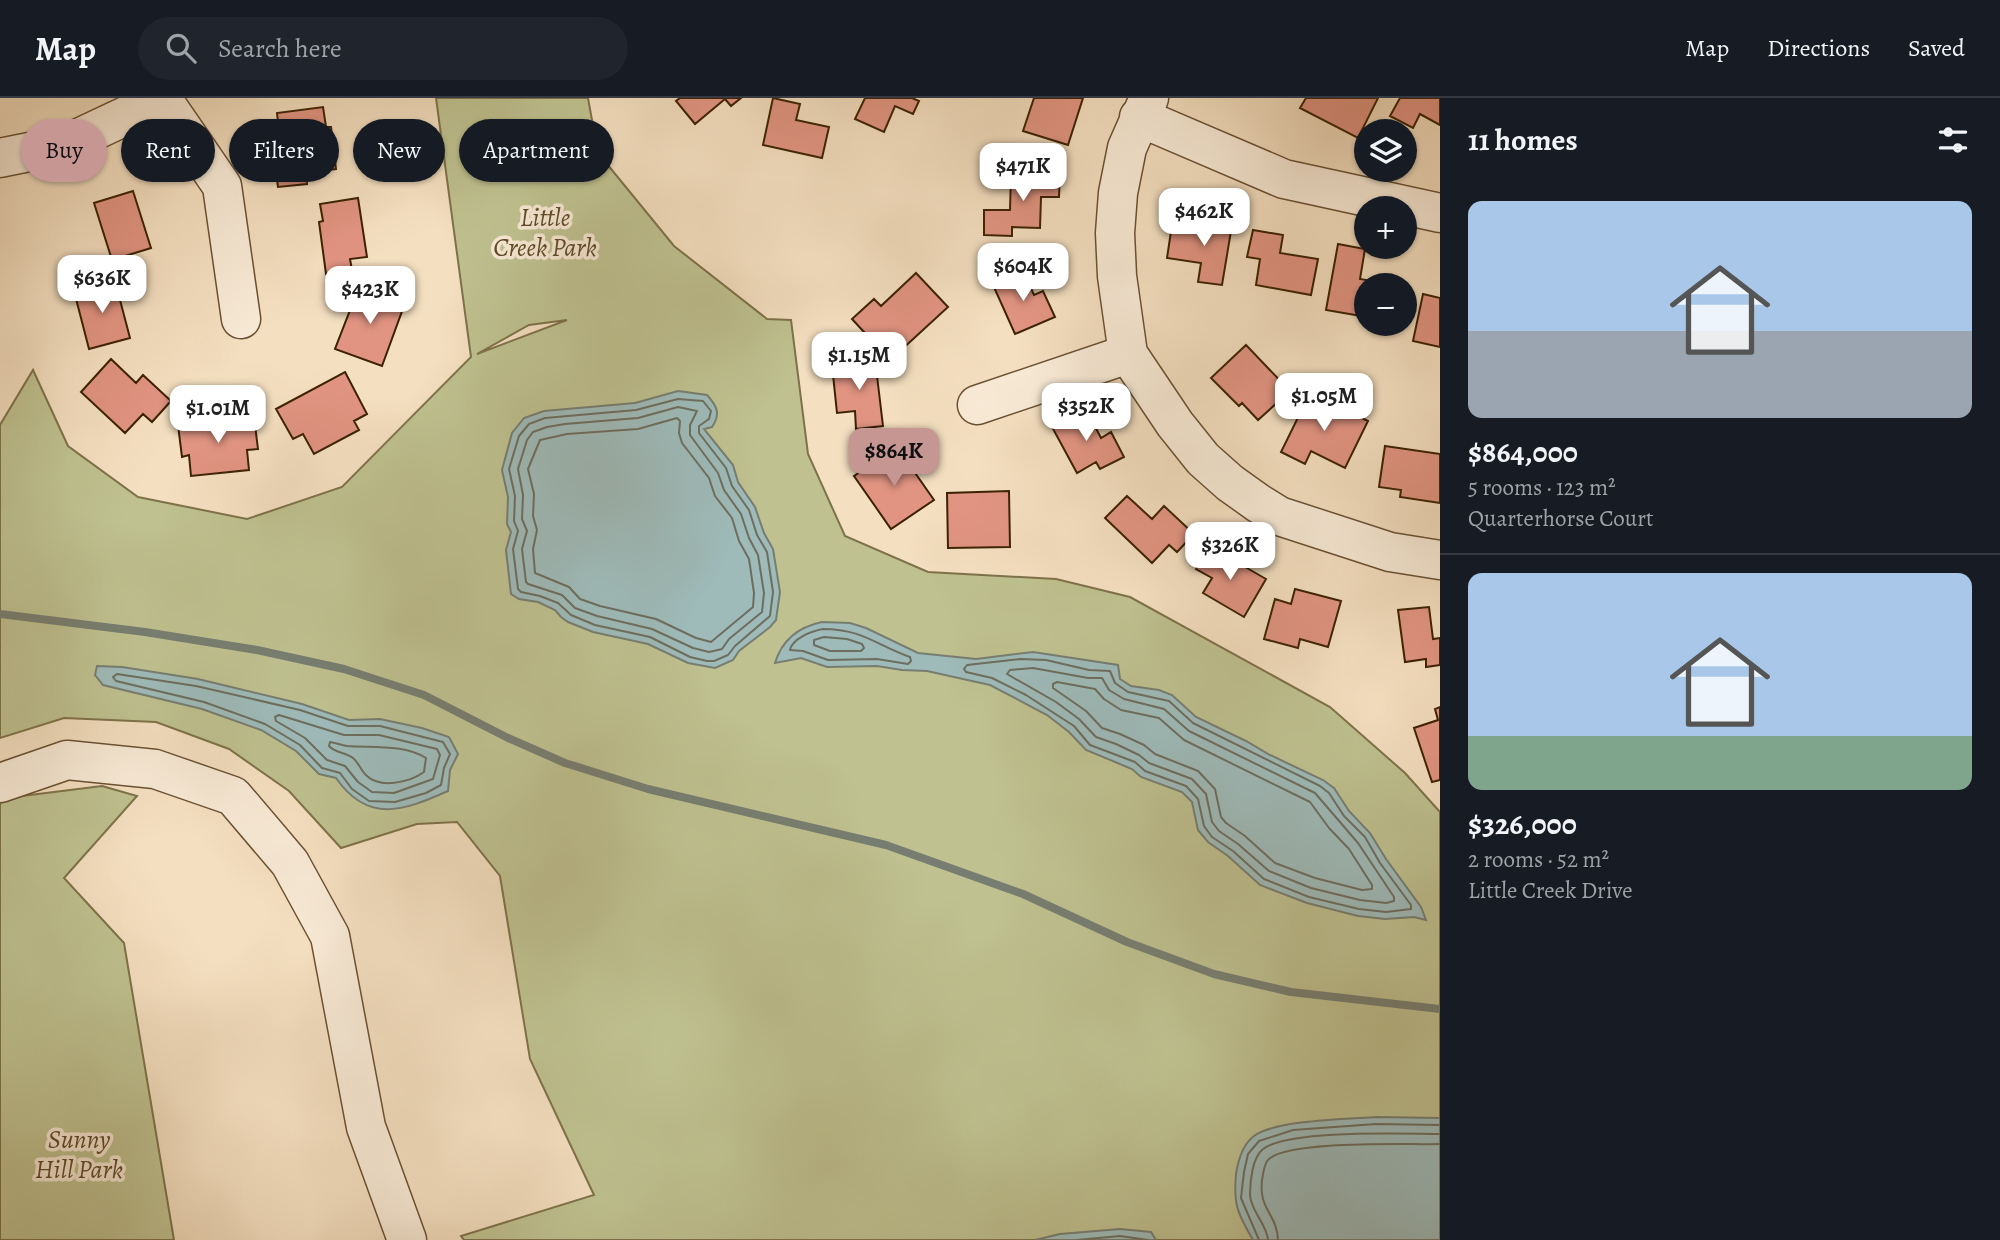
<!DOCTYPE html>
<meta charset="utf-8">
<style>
body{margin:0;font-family:Alegreya,serif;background:#20242c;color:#f1f3f6;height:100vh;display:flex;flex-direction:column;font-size:26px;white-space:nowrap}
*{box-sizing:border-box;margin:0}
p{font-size:23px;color:#9ea1a6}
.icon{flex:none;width:38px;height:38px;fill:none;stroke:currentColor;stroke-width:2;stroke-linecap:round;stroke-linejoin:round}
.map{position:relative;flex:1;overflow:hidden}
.sheet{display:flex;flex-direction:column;background:#171b24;width:560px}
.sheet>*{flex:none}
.guide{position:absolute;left:21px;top:21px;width:665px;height:63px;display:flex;gap:14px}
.controls{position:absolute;left:1354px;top:21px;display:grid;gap:14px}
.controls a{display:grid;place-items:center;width:63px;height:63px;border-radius:50%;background:#171b24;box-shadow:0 2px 5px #0004;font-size:35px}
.price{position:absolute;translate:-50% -60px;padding:0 16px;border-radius:14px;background:#fff;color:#222;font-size:23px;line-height:46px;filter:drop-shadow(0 2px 4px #0008)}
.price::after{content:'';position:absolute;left:50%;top:42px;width:21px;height:16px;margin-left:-10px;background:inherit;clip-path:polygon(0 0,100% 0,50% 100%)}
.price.current{background:#c59692;color:#111}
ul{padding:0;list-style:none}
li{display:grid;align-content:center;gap:14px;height:371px;padding:0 28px}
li+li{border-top:2px solid #363941}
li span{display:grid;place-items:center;height:217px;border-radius:14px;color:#555}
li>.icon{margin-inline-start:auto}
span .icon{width:126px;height:126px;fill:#fffc;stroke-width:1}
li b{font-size:30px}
h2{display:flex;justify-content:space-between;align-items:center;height:84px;padding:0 28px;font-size:30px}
.pill{padding:0 24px;border-radius:32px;background:#171b24;box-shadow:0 2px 5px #0004;font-size:24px;line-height:63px}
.pill.current{background:#c59692;color:#111}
header{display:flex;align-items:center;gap:42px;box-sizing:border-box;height:98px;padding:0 35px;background:#171b24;border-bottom:2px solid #363941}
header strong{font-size:33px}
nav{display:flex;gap:38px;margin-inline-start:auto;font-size:24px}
.search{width:490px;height:63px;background:#20242c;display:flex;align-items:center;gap:18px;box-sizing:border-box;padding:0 24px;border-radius:38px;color:#9ea1a6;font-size:26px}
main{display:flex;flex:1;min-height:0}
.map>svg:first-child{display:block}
.green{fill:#bfc190;stroke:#7e724a;stroke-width:2;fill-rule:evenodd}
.water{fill:#9ebbba;stroke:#777e71;stroke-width:2}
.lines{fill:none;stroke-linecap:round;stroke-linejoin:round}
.shore{stroke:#6d6e5f;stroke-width:2}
.stream{stroke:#777e71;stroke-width:8}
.building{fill:#e19482;stroke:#3c2204;stroke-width:2}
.minor-casing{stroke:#6a5133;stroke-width:41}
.minor{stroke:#f8ead6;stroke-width:38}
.labels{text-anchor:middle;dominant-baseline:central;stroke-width:7;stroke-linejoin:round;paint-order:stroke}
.park-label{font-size:26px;font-style:italic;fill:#5d4a27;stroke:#f8ead6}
</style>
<header>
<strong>Map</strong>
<div class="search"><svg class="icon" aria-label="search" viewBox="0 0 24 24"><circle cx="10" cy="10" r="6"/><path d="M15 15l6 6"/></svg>Search here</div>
<nav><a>Map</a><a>Directions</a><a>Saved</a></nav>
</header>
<main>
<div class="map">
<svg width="1440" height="1142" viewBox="0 0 1440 1142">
<rect width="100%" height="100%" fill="#f4dfc0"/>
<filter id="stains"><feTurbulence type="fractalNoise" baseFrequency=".00286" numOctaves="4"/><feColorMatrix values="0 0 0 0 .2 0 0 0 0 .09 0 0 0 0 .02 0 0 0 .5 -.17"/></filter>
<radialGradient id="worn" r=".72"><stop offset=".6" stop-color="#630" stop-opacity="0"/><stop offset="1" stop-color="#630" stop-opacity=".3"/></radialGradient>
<path class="green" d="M436,0H588L598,55L674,148L767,221L791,222L808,356L845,438L928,474L1056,481L1130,499L1330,609L1405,675L1440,714V1142H464L461,1138L594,1097L530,961L500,778L457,724L417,726L341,750L289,693L229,651L156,624L64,620L0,640V327L33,272L68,348L138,399L247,421L342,389L471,259ZM567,222L477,256L529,227Z
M102,688L137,698L64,780L124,845L174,1142H0V705L22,698Z"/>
<path class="water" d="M678,293L707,297C717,308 721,316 712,329L704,331L733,367L738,384L755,409L764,435L773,451L780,494L776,522L770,529L739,553L733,562L715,570L688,565L648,546L593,534L568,524L561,519L555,512L538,504L519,501L511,496L506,452L511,434L507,426L508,399L502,372L512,335L524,320L544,313L635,305Z
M822,524L850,525L866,530L918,555L976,561L1033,554L1118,567L1120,581L1131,588L1159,592L1172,597L1196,619L1246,643L1270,657L1323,682L1334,690L1349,713L1370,735L1386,761L1421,809L1426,822L1414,819L1385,821L1358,818L1307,805L1260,787L1228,758L1208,744L1198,732L1192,704L1182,694L1141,679L1132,671L1086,652L1069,634L1047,617L990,587L927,573L902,572L877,568L827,569L801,560L775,565C782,542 798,529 822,524Z
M97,568L122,569L198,581L302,606L349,622L380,621L422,630L449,639L458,656L450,672L448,693C403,713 368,726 336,680L319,676L296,653L261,632L202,611L103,587L95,577Z
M1376,1019L1440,1020V1142H1253C1238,1116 1233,1107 1236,1076C1238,1063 1243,1046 1254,1038C1275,1022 1348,1021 1376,1019Z
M1120,1131L1151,1134L1156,1142H1035L1060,1136Z"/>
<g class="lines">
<path class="shore" d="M678,301L703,303L711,313L709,321L699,328V335L726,370L732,388L749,412L757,437L767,454L773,494L770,518L735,548L728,557L714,563H707L690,559L650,539L595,527L571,517L558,505L540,498L521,494L518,491L513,451L518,433L514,423L515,398L509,371L519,338L529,326L545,320L636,312Z
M678,309L697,313L690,327V337L718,375L724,392L741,416L749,440L758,457L764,495L762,514L729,541L722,551L709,554L693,550L652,531L597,518L575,510L562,497L528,486L526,484L522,451L527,433L522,421L523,397L518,371L527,342L533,334L547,329L565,326L638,320Z
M677,320L680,323L679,335L682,345L709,380L715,398L732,420L739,443L749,461L754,495L753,509L711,544L696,540L656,521L600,508L580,501L569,489L535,475L533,451L537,432L533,418L534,396L528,371L540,342L567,336L638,331Z
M823,531C862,531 876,547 910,559L911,563L908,566L877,561L828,562L803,553L790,552C792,541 811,533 823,531Z
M824,539L847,541L862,546L864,550L861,553H830L814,547V542Z
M1020,561L1046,562L1089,572L1110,573L1115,585L1128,594L1169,603L1193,625L1320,688L1329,695L1344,718L1365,739L1380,765L1411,807V811L1386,814L1359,811L1309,799L1264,781L1233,753L1212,739L1204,728L1198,701L1186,688L1145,673L1135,664L1090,647L1074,628L1026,597L992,580L966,574L964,571L967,567Z
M1033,570L1088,580H1102L1109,592L1124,601L1164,611L1189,633L1315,695L1358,745L1394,799V803L1386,805L1360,802L1311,790L1269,773L1238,746L1219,733L1212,724L1206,696L1192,681L1149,665L1139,657L1116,646L1096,639L1079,621L1056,604L1007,576L1010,572Z
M117,576L196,588L300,612L348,628H380L443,644L450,656L444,670L441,687L426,695L395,704L369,703L352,691L340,675L322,670L300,647L265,626L204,604L116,583L113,579Z
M1057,584L1095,591L1104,601L1121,612L1159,620L1184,642L1310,704L1329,730L1349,751L1372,787V791L1362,792L1315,780L1275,765L1245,738L1226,725L1221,719L1215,691L1198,673L1155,656L1144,647L1120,636L1102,630L1086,613L1053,590V586Z
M279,617L344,637H379L437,651L440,657L433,681L394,695L372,694L358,684L345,668L327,662L305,640L276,623L275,619Z
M330,644C336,645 341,647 347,648C373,650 403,646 426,660L424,674C410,684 381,691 367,678C361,673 359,665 353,660C345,654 335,655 329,648Z
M1077,1142L1120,1138L1148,1142
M1259,1142L1241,1100L1244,1074L1248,1056L1259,1043L1293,1032L1376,1026L1440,1027
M1268,1142C1267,1126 1251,1114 1250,1097C1250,1084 1252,1060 1263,1051C1290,1031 1404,1036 1440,1036
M1278,1142C1277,1114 1256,1112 1263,1076C1264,1071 1265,1064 1269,1061C1290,1042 1408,1047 1440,1046"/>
<path class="stream" d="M0,516L145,534L257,552L344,571L424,597L508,640L565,665L648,691L886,747L1023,796L1127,844L1214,876L1291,894L1440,911"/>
</g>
<path class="building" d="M680,0H741L731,8L725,1L695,26L676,3Z
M773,0L800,6L796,22L829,29L822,60L763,47Z
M865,0H912L919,3L913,16L895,8L884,34L855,21Z
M1034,0H1083L1068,47L1023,33Z
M1306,0H1378L1358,40L1300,10Z
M1400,0H1440V27L1420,16L1413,30L1390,18Z
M323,9L326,29H331L336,71L306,74L307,86L278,89L273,51L281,50L277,15Z
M1032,71L1060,72L1059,99H1041L1040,130L1012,129V138L984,137V112H1010L1011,77L1032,78Z
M133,93L151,150L112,162L94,105Z
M358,100L367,159L350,161L352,172L326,176L319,124L323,123L320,106Z
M1208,117L1233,121L1222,187L1198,184L1201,165L1167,160L1172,127L1205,132Z
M1253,132L1283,137L1280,155L1318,161L1311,197L1256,187L1260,161L1247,159Z
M1338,146L1365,151L1360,181L1395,187H1367V219L1326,212Z
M1023,173L1034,197L1043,193L1055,219L1015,236L993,187Z
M916,175L948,209L900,253L886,238L876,247L852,221L874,201L881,208Z
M115,183L130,240L89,251L74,193Z
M359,189L405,205L382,268L335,251Z
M1423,196L1440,200V249L1413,243Z
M1246,247L1290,293L1258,322L1242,305L1239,308L1211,280Z
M111,261L136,285L143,277L171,303L152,324L143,316L125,335L81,294Z
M875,261L883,328L856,331L855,313L837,315L832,267Z
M345,274L367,316L354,323L359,332L314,356L303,336L293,341L276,311Z
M1310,295L1368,323L1345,370L1311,353L1305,366L1281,354Z
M1086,311L1101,340L1111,334L1124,359L1100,371L1096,364L1077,375L1052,329Z
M254,319L258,351L247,352L249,372L191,378L189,357L182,359L178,327Z
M1385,348L1440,356V405L1400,399L1401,392L1379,389Z
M897,349L934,402L891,431L854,378Z
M1009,393L1010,449L948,450L947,395Z
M1127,398L1152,421L1164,408L1194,436L1177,454L1169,447L1152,465L1105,420Z
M1209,448L1266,481L1244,519L1203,495L1212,480L1196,471Z
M1295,491L1341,503L1328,549L1300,541L1298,550L1264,541L1275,501L1291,506Z
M1429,509L1433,541L1440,540V567L1426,569V561L1405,564L1398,512Z
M1440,609V682L1432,684L1414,630L1438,622L1435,611Z"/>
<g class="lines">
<g class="minor-casing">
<path id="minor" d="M1149,0L1127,50L1118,95L1115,135L1117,178L1128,256L1175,326L1203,361L1230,385L1258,405L1279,418L1390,454L1440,462
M163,2L222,88L241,221
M1139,19L1284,81L1440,115
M0,60L64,47L164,0
M977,307L1128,256
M0,685L67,662L155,671L233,698L290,765L330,838L366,1029L407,1142"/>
</g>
<use href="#minor" class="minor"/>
</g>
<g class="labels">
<g class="park-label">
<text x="545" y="119">Little<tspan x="545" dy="30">Creek Park</tspan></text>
<text x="79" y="1041">Sunny<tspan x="79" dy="30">Hill Park</tspan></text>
</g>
</g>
<rect width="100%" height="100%" filter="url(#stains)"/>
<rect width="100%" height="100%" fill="url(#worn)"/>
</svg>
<div class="controls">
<a><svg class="icon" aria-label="layers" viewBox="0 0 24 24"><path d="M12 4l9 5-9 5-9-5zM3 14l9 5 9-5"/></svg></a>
<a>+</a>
<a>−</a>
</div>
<b class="price" style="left:1023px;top:105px">$471K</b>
<b class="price" style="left:1204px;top:150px">$462K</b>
<b class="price" style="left:1023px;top:205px">$604K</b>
<b class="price" style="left:102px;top:217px">$636K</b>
<b class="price" style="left:370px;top:228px">$423K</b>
<b class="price" style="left:859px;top:294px">$1.15M</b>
<b class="price" style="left:1324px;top:335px">$1.05M</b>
<b class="price" style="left:1086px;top:345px">$352K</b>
<b class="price" style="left:218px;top:347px">$1.01M</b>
<b class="price current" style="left:894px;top:390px">$864K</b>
<b class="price" style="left:1230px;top:484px">$326K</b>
<div class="guide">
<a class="pill current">Buy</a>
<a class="pill">Rent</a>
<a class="pill">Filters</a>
<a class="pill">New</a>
<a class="pill">Apartment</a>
</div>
</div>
<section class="sheet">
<h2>11 homes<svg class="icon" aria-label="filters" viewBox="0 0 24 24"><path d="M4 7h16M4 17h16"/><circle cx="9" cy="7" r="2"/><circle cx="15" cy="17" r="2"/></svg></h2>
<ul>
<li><span style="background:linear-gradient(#a9c7e8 60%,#9aa5b1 0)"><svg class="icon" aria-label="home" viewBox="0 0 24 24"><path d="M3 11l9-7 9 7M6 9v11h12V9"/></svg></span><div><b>$864,000</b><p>5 rooms · 123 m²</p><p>Quarterhorse Court</p></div></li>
<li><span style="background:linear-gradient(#a9c7e8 75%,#7fa58c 0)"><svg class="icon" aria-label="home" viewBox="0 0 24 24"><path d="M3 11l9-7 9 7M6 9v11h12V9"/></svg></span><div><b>$326,000</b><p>2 rooms · 52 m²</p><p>Little Creek Drive</p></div></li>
</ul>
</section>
</main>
